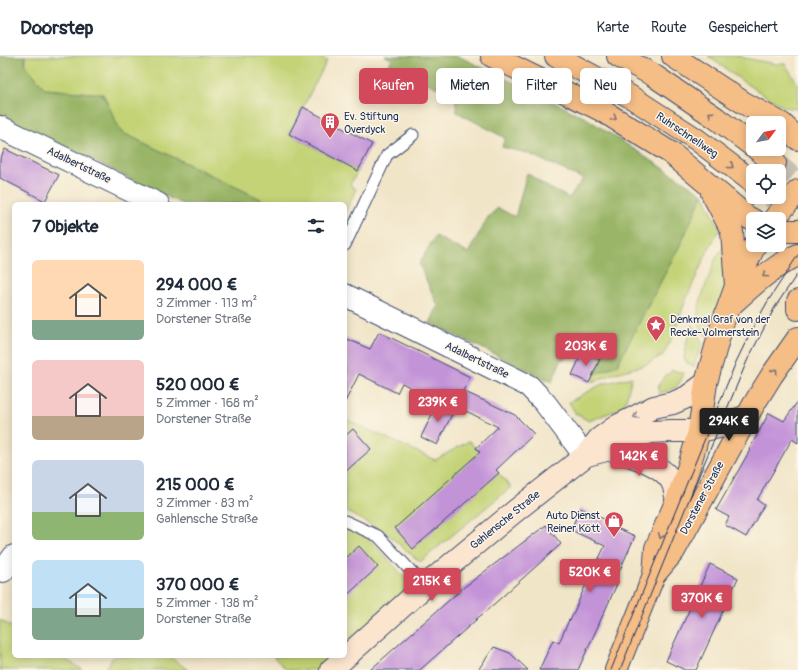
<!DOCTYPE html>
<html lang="de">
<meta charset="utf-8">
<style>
body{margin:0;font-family:Pangolin,sans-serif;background:#f6f6f7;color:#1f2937;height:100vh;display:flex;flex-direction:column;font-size:15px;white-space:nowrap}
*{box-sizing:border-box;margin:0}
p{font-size:13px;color:#747a83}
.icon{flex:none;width:22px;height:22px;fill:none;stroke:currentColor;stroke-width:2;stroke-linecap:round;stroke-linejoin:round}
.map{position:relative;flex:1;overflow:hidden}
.sheet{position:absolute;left:12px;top:146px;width:335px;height:456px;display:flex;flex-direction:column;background:#fff;border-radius:6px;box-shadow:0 2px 10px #0003}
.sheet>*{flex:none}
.top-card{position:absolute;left:359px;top:12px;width:379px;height:36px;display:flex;gap:8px}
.needle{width:26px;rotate:58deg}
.fabs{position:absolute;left:746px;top:60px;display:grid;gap:8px}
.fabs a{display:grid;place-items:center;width:40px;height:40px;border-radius:6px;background:#fff;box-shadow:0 2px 10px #0003;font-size:20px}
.price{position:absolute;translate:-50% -34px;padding:0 9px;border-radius:4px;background:#d1495b;color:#fff;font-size:13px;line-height:26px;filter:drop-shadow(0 1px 2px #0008)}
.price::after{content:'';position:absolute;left:50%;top:24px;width:12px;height:9px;margin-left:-6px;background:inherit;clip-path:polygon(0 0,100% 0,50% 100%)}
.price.on{background:#222;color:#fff}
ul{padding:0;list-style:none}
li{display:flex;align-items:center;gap:12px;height:100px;padding:0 20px}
li span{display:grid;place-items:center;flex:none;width:112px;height:80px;border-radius:6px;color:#555}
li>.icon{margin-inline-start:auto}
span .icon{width:48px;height:48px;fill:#fffc;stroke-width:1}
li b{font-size:17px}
h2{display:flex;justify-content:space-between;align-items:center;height:48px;padding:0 20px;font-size:17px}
.tag{padding:0 14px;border-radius:6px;background:#fff;box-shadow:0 2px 10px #0003;font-size:14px;line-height:36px}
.tag.on{background:#d1495b;color:#fff}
header{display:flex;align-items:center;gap:24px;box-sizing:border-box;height:56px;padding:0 20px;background:#fff;border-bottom:1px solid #e0e1e3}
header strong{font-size:19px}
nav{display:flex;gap:22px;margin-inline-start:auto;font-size:14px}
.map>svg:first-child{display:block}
.green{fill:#c3d376;stroke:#6f816a}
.forest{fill:#9ab567;stroke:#5a7262}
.building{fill:#c393d8}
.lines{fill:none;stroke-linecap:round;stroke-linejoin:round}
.highway-tunnel{stroke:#c6c1b3;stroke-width:22;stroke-dasharray:22 11;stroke-linecap:butt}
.lane-casing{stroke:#3b4a6e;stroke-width:13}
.street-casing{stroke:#3b4a6e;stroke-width:24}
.secondary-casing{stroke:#3b4a6e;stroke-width:24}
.primary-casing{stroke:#3b4a6e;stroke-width:24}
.highway-casing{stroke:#3b4a6e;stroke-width:24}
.lane{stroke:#fff;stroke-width:11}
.street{stroke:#fff;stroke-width:22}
.secondary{stroke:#fbe5cf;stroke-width:22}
.primary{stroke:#f6be87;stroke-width:22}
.highway{stroke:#f6be87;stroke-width:22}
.tram{stroke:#1b2f5e;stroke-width:1}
.oneway{stroke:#7e6f70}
.oneway2{stroke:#8b8a96}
.labels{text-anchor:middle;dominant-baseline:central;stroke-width:3;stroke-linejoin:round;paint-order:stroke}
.poi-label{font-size:11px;fill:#1b2f5e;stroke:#fcf5e5;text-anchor:start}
.street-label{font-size:11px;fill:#1b2f5e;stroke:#fcf5e5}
</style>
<header>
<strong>Doorstep</strong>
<nav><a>Karte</a><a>Route</a><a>Gespeichert</a></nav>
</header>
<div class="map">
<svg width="798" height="614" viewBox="0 0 798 614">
<rect width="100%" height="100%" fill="#fcf5e5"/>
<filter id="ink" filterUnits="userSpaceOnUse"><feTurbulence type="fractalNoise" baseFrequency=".025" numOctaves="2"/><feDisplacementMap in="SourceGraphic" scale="8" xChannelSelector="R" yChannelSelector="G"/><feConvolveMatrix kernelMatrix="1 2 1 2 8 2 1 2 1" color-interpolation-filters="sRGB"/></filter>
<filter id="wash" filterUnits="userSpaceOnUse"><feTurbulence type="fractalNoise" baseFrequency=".012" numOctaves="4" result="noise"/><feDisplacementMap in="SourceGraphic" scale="16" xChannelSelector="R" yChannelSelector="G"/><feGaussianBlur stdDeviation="0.9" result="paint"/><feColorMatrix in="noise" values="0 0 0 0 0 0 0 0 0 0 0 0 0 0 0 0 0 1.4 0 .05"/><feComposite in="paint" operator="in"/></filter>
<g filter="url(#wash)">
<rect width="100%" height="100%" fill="#f1e5c8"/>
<path class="green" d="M25,0H318L327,5L289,78L358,115L350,129L356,133L345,157V148H271L121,76L103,38L45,33L25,8Z
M708,0H741L744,2L776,8H785L798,28V53L784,51L748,29Z
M703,138L720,173L710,190L687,241L672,282L663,299L645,309L616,317L592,326L595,318L617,309L681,187Z
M725,189L730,228L707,280L702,276L697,261L701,242L716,202Z
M692,268L703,288L698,298L694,311L688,308L684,303L686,288Z
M672,314L684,317C679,332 673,334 659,337C656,329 662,324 667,318L668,319Z
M632,321L624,351L589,365L576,358L569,346L602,328Z
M345,363L435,404L469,385L511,431L420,506L385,476L345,455Z
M345,472L367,481L412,529L345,590Z
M0,564L14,572V600H60L83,614H0Z
M114,600H169L188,614H104Z
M273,600H335L319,614H286Z"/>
<path class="forest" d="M0,0H25V8L45,33L103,38L121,76L271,148H182L0,59Z
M385,0H458L586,62L703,138L681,187L617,309L595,318L602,302L583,294L561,304L552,326L430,267L438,250L419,208L435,180L468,197L488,161L498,152L515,161L527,117L544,129L569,142L583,123L527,97L502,91L505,82L457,56L455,40L389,9L392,3Z"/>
<g id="blocks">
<path class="building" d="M303,51L372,88L358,115L289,78Z
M5,93L59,119L45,145L0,122V103Z
M379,276L418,295L470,321L463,335L515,359L534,378L496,414L499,417L413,493L395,472L480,396L476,392L498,371L456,350L437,389L421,381L438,346L402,327L397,337L359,318L345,346V282L370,293Z
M583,295L600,303L589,327L572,319Z
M798,345V387L792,383L757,444L764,449L746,481L725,469L729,461L716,454L750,394H749L769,357L784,365Z
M353,373L371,393L345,416V380Z
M580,452L606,464L605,467L635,480L615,525L618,526L578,614H539L553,584L559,587L569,564L570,565L582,537L605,490L571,474Z
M546,469L561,488L484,557L476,563H477L420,614H370L463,532Z
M359,490L378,511L345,541V503Z
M710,508L738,522L696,614H685L666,605Z
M494,591L510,597L528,614H478Z"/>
</g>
</g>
<g filter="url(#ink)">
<use href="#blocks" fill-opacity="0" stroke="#3b4a6e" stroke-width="1"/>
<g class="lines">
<path class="highway-tunnel" d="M775,107L798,126
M772,141L798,163"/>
<g class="lane-casing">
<path id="lane" d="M345,189L387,99L413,79
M345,465L378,480L425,530"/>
</g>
<g class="street-casing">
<path id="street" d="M0,71L158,148
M345,239L529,330L545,347L585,400
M3,515L14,500"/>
</g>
<g class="secondary-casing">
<path id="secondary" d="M610,393C630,400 662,407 672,426C675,431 675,438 677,444
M587,399L610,393L626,384L651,376L672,375H699L719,371L747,360
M331,614L425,530L514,456L585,400L599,383L617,370L633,362L654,351L673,347L687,341L706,327"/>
</g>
<g class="primary-casing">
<path id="primary" d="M774,163L798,135
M779,175H798
M798,245V253
M732,248C752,230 773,210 798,199
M654,519L674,495L754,348L772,319L798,282
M616,614L654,519L656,492L677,444L689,410L695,390L699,375L706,327L722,269L736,230L755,189"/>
</g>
<g class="highway-casing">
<path id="highway" d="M492,0L601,54L671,97L747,161L753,164
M556,0L631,41L696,83L753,126
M618,0L653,19L716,62L753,90
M673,0L744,47L782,68L798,83
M757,93L775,107
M712,137L732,175L736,230"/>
</g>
<use href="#lane" class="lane"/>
<use href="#street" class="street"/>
<use href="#secondary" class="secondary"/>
<use href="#primary" class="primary"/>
<use href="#highway" class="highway"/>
<path class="tram" d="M611,614L736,306L752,273L768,245L798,199
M620,614L688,446L747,305L775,251L798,217"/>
</g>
<defs><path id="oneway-chevron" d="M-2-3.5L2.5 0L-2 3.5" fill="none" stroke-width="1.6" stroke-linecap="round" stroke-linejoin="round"/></defs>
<g class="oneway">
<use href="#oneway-chevron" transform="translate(711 58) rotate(-146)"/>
<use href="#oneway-chevron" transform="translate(614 62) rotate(32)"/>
<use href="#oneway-chevron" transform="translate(731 110) rotate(37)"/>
<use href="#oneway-chevron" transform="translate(765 219) rotate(146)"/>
<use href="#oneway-chevron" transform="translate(775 315) rotate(-55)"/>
<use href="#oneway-chevron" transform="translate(661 480) rotate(113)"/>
</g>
<use class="oneway2" href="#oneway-chevron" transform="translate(636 360) rotate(154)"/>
</g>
<defs>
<g id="building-pin" transform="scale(1)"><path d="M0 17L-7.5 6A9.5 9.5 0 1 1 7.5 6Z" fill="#d1495b" stroke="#fcf5e5"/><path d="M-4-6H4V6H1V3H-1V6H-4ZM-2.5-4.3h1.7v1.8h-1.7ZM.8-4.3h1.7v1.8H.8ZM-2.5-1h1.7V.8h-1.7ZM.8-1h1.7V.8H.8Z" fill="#fff"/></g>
<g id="sight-pin" transform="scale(1)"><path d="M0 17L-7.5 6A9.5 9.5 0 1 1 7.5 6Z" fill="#d1495b" stroke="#fcf5e5"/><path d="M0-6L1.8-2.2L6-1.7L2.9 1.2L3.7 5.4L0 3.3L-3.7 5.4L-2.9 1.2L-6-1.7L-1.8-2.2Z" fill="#fff"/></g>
<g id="shop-pin" transform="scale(1)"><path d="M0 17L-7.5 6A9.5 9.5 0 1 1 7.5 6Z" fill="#d1495b" stroke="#fcf5e5"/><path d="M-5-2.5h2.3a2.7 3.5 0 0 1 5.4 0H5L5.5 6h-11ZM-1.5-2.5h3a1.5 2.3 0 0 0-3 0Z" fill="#fff"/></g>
</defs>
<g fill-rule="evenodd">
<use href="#building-pin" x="330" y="66"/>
<use href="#sight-pin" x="656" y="269"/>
<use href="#shop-pin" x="614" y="465"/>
</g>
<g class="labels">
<g class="poi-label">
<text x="344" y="60">Ev. Stiftung<tspan x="344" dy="13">Overdyck</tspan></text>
<text x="670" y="263">Denkmal Graf von der<tspan x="670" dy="13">Recke-Volmerstein</tspan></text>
<text x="600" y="459" text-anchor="end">Auto Dienst<tspan x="600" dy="13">Reiner Kött</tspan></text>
</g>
<g class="street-label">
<text transform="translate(687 79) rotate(34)">Ruhrschnellweg</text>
<text transform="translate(79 109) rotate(26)">Adalbertstraße</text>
<text transform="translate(477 304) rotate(26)">Adalbertstraße</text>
<text transform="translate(702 442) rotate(-62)">Dorstener Straße</text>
<text transform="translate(505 464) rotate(-39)">Gahlensche Straße</text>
</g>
</g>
</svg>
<div class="fabs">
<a><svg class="needle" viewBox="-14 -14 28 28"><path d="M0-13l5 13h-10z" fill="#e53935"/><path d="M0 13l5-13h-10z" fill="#747a83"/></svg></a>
<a><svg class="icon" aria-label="locate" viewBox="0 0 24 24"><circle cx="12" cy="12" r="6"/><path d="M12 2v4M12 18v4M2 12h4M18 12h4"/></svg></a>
<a><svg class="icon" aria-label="layers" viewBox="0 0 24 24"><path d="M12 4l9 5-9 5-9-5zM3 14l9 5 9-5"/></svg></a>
</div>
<b class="price" style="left:586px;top:311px">203K €</b>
<b class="price" style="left:438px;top:367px">239K €</b>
<b class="price on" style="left:729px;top:386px">294K €</b>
<b class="price" style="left:639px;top:421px">142K €</b>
<b class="price" style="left:590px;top:537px">520K €</b>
<b class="price" style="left:432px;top:546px">215K €</b>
<b class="price" style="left:702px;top:563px">370K €</b>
<div class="top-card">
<a class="tag on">Kaufen</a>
<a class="tag">Mieten</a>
<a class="tag">Filter</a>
<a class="tag">Neu</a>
</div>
<section class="sheet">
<h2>7 Objekte<svg class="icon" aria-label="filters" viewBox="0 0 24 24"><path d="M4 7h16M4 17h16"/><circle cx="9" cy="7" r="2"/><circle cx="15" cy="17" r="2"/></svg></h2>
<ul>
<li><span style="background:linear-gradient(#ffd9b3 75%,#7fa58c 0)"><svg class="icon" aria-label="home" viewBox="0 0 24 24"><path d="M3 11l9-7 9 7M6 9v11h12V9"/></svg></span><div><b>294 000 €</b><p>3 Zimmer · 113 m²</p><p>Dorstener Straße</p></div></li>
<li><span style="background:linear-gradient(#f6c9c9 70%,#b9a48a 0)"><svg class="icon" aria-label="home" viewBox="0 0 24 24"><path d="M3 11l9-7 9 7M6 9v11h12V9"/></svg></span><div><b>520 000 €</b><p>5 Zimmer · 168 m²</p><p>Dorstener Straße</p></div></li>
<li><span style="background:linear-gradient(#c9d6e8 65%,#8fb573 0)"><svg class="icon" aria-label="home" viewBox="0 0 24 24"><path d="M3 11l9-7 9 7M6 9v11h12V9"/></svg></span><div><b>215 000 €</b><p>3 Zimmer · 83 m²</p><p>Gahlensche Straße</p></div></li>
<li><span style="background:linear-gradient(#bfe0f5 60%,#7fa58c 0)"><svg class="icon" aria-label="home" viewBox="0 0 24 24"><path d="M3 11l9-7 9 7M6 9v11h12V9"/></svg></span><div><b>370 000 €</b><p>5 Zimmer · 138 m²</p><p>Dorstener Straße</p></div></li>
</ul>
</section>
</div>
